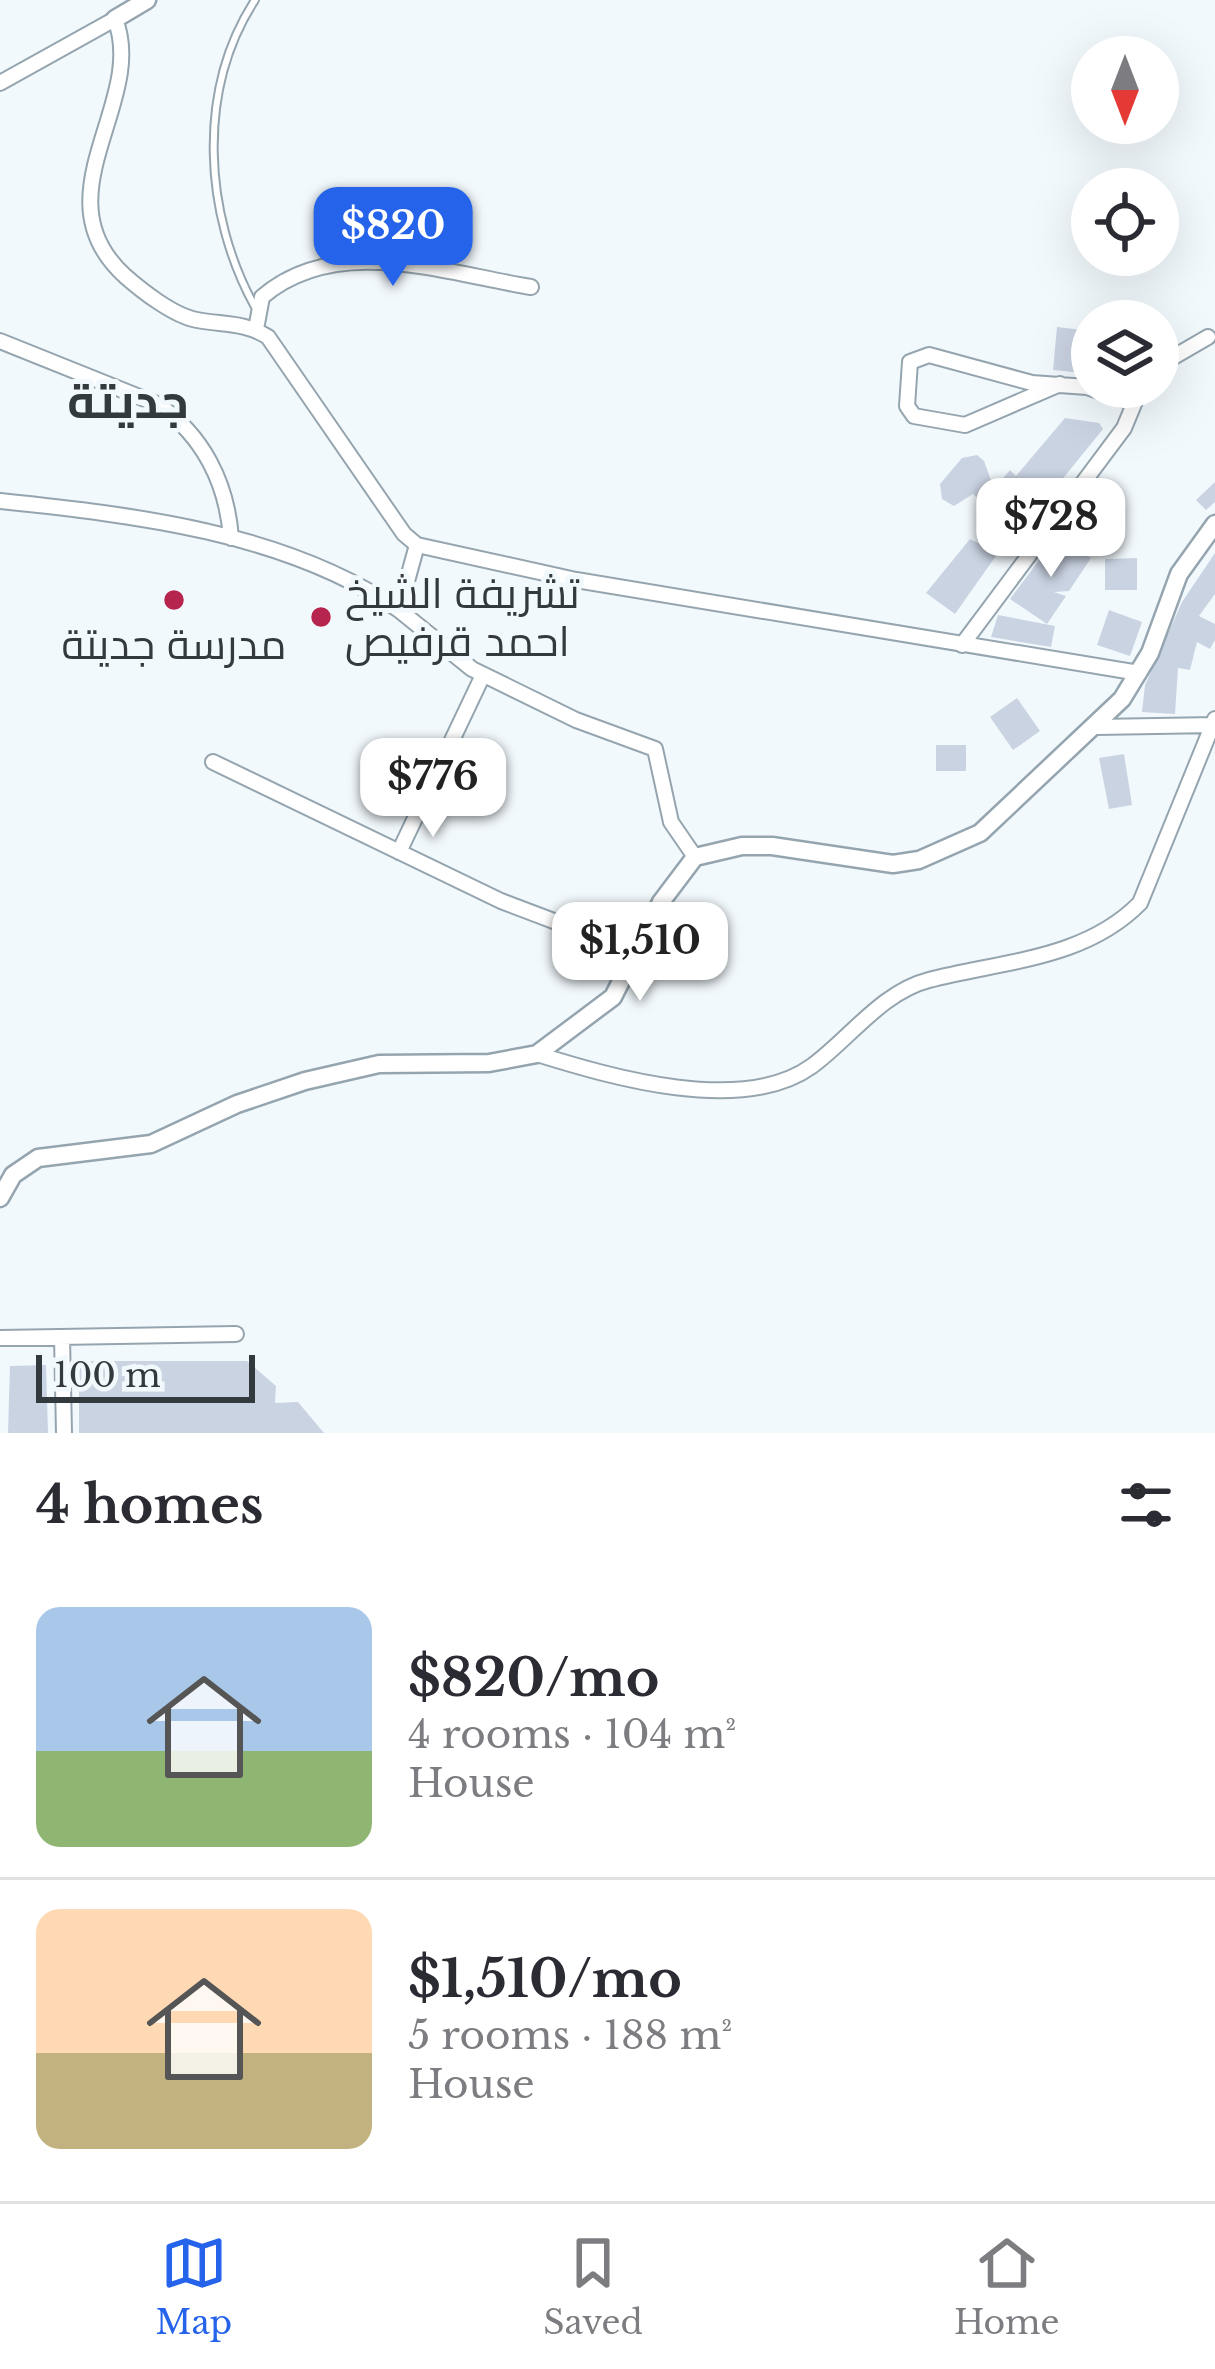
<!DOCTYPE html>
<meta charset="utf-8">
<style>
body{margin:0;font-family:"Libre Baskerville",Cairo,serif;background:#f2f2f3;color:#2b2b33;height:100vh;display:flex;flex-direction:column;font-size:45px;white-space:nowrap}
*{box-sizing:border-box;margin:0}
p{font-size:39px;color:#7c7c81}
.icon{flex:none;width:66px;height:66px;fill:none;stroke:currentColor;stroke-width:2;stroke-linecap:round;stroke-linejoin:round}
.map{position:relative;height:1433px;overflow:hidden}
.side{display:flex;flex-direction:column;background:#fff;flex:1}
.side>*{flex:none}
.needle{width:78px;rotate:180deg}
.buttons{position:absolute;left:1071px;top:36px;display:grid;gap:24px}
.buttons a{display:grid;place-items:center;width:108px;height:108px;border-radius:50%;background:#fff;box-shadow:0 12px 48px #0002;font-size:60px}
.scale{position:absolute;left:36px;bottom:30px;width:219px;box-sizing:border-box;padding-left:12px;border:6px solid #333a3e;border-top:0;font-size:33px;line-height:42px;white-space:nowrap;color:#333a3e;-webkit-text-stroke:9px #f2f9fd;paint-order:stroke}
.price{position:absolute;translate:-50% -102px;padding:0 27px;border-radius:24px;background:#fff;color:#222;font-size:39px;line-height:78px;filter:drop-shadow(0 3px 6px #0008)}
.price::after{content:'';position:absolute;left:50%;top:72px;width:36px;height:27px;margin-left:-18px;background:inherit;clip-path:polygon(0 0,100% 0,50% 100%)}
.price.on{background:#2563eb;color:#fff}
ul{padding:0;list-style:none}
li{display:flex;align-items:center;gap:36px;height:300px;padding:0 36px}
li+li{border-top:3px solid #e1e1e2}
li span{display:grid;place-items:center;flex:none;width:336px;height:240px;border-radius:24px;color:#555}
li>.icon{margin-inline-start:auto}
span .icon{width:144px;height:144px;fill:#fffc;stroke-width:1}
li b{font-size:51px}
h2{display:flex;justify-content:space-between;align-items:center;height:144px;padding:0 36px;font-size:51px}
.tabs{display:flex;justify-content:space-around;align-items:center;height:168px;border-top:3px solid #e1e1e2;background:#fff;font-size:33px;color:#7c7c81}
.tabs a{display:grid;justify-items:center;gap:6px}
.tabs .on{color:#2563eb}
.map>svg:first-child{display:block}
.building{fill:#cad3e2}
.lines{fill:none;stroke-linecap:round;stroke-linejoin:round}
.service-casing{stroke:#95a5af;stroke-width:10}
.minor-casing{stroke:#95a5af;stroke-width:18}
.tertiary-casing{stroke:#95a5af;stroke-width:21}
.service{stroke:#fff;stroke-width:6}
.minor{stroke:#fff;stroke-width:14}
.tertiary{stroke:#fff;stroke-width:16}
.poi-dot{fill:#b6254d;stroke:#f2f9fd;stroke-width:4.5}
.labels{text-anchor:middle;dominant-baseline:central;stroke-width:10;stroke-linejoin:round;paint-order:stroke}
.poi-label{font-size:42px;fill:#333a3e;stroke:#f2f9fd;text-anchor:start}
.quarter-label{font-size:48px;font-weight:bold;fill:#333a3e;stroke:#f2f9fd}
</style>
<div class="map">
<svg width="1215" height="1433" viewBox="0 0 1215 1433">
<rect width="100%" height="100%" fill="#f2f9fd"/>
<path class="building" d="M1057,327L1083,330L1080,351L1092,353V374L1053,370Z
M1065,418L1099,423L1103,429L1030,519L1019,524L1004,521L973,494L954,506L942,499L940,484L962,458L977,455L984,461L994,489L1010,470L1016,476Z
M1215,482V502L1206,510L1196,500Z
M1057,536L1091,558L1069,591L1054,592L1066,596L1047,624L1010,599Z
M970,539L998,553L955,614L926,593Z
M1215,553V594L1199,616L1215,624V640L1210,649L1197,642L1190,670L1178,668L1175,714L1142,712L1145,685L1182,602Z
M1137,558V590H1105V559Z
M1109,610L1142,622L1130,656L1097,645Z
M998,615L1055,626L1051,647L991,637Z
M1017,698L1040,731L1013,750L990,717Z
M936,745H966V771H936Z
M1124,754L1132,805L1109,809L1099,758Z
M86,1361H247L276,1386L275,1403L298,1402L324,1433H79V1368H86Z
M46,1365L48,1433H8L10,1366Z"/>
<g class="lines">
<g class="service-casing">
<path id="service" d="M255,0C196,91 204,215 255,307"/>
</g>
<g class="minor-casing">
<path id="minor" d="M0,83L115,19C148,102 37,196 125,276C142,291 174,316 197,320C223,325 245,322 268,337L404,534L417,545L576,580L1139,673
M256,329L262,297C337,233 444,273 531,287
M0,341L157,404C203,435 227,483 231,538
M1158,366L1208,337
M1060,384L965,425L914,416L907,406L910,362L929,355L1032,383L1087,387L1134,403
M0,501C134,515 285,532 399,610L417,545
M399,610L472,669L576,720L655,749L671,822L695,857
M962,645L1124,428L1141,387
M1097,727L1215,725
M213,762L501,901L638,953
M399,852L483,675
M537,1054C611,1077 743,1116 812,1066C850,1038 882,992 929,980C1001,961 1084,960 1140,903L1215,719
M62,1337L64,1433
M0,1338L236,1334"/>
</g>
<g class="tertiary-casing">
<path id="tertiary" d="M115,19L147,0
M0,1198L13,1175L38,1158L151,1144L237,1104L305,1081L379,1064L489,1063L537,1054L613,997L661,902L695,857L742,846H772L893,864L919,860L980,833L1122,699L1150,653L1179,574L1215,524"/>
</g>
<use href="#service" class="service"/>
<use href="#minor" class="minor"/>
<use href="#tertiary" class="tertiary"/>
</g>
<g class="poi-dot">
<circle cx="174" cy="600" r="12"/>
<circle cx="321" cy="617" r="12"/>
</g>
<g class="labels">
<g class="poi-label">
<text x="345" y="593">تشريفة الشيخ<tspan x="345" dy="48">احمد قرفيص</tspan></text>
<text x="174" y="644" text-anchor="middle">مدرسة جديتة</text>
</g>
<g class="quarter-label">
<text x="128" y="401">جديتة</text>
</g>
</g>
</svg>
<div class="buttons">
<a><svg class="needle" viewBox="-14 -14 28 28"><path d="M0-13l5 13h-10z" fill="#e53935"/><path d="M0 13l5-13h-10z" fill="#7c7c81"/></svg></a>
<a><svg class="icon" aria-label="locate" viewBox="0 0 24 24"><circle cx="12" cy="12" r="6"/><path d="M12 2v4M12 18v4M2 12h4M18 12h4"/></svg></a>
<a><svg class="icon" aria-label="layers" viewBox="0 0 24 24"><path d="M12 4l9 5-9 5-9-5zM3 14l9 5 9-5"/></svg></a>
</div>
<div class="scale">100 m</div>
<b class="price on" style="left:393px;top:289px">$820</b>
<b class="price" style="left:1051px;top:580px">$728</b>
<b class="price" style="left:433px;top:840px">$776</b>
<b class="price" style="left:640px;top:1004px">$1,510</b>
</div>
<section class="side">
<h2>4 homes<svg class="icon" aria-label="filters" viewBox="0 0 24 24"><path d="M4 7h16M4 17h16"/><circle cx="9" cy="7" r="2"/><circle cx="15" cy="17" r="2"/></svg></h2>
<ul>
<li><span style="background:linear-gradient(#a9c7e8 60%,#8fb573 0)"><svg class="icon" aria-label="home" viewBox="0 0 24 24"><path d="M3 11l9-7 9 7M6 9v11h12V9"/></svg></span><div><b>$820/mo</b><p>4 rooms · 104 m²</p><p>House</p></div></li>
<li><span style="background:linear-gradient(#ffd9b3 60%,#c2b280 0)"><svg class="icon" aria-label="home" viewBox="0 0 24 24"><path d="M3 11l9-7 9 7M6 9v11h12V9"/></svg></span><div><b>$1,510/mo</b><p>5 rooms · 188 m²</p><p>House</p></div></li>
</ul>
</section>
<nav class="tabs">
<a class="on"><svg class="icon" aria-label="map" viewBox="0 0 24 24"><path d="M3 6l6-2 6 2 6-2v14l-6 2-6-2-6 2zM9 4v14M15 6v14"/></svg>Map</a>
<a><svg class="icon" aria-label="saved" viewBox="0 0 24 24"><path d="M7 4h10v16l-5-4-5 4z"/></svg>Saved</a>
<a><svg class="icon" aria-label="home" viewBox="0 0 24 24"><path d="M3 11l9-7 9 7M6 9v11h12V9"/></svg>Home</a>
</nav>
